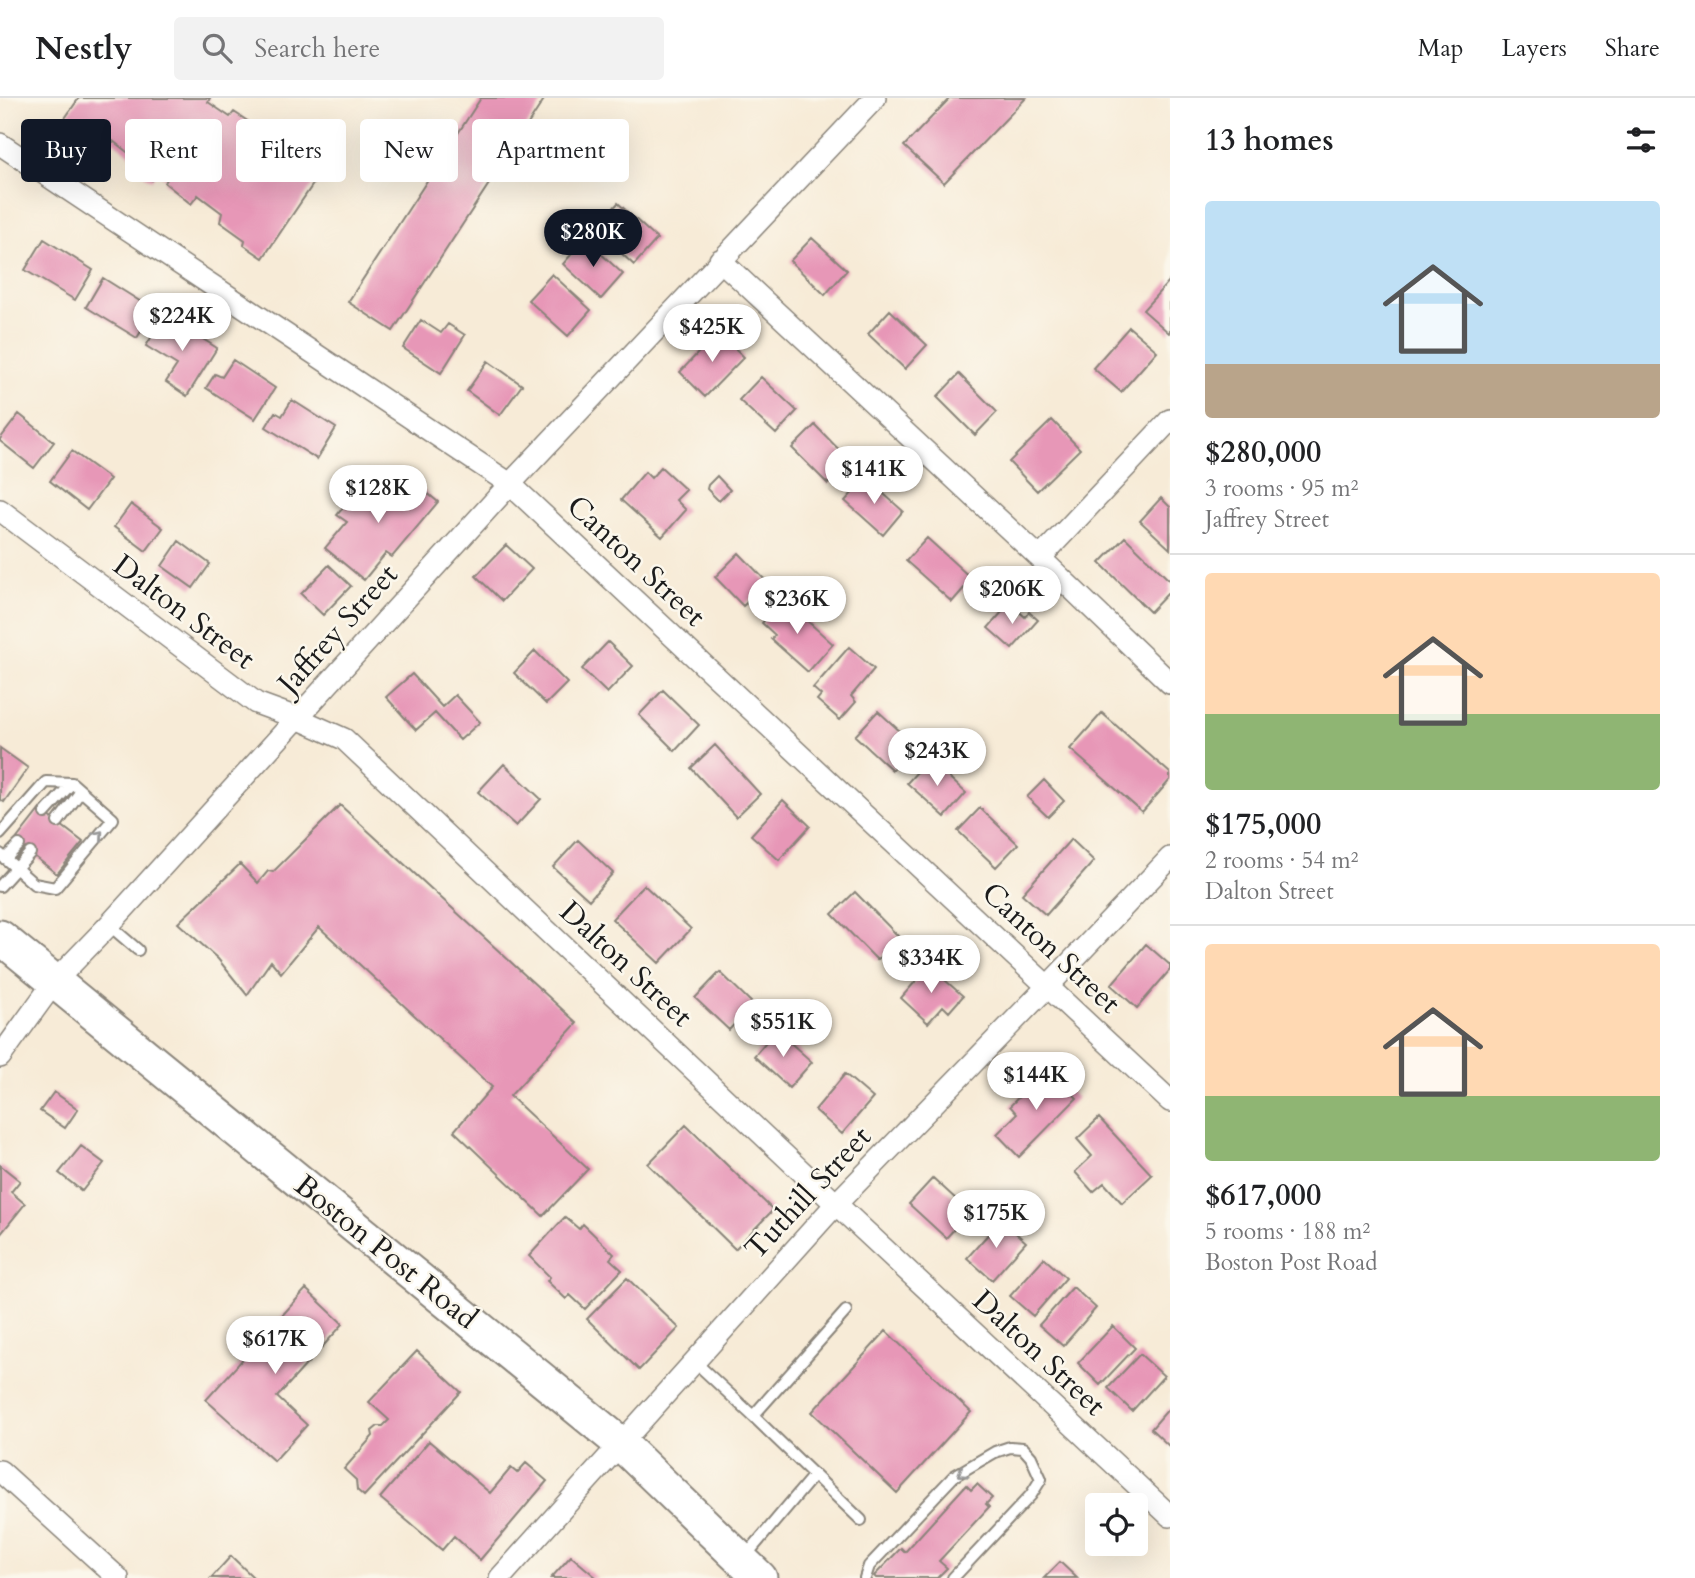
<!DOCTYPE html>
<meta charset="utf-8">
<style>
body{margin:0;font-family:Cardo,serif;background:#f2f2f2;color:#202124;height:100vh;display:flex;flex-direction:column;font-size:26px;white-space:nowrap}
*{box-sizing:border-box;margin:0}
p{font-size:23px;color:#757577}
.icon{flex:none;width:38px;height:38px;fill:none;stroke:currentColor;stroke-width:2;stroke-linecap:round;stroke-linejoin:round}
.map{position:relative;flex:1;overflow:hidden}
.panel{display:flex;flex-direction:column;background:#fff;width:525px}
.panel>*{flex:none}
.guide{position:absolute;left:21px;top:21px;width:665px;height:63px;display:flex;gap:14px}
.fabs{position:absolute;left:1085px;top:1395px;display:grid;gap:14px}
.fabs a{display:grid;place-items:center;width:63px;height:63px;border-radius:7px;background:#fff;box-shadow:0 7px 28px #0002;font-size:35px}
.price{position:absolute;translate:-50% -60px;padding:0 16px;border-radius:24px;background:#fff;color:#222;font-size:23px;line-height:46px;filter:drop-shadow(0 2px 4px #0008)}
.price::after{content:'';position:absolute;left:50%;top:42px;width:21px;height:16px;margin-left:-10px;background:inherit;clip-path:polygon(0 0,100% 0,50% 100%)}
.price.current{background:#111827;color:#fff}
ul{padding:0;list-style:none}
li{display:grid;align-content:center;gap:14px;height:371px;padding:0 35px}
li+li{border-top:2px solid #e0e0e0}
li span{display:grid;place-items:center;height:217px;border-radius:7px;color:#555}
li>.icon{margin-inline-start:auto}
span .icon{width:126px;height:126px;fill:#fffc;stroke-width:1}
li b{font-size:30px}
h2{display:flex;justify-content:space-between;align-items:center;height:84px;padding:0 35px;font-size:30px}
.chip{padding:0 24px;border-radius:7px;background:#fff;box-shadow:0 7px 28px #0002;font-size:24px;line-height:63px}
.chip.current{background:#111827;color:#fff}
header{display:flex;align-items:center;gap:42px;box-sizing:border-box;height:98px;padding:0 35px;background:#fff;border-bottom:2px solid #e0e0e0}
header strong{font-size:33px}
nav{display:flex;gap:38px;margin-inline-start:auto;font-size:24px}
.search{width:490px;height:63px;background:#f2f2f2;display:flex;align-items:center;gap:18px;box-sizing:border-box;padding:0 24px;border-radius:7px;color:#757577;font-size:26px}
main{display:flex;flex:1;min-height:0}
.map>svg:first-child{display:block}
.building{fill:#e797b7}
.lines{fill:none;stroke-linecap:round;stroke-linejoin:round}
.service-casing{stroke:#8a847a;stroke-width:14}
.minor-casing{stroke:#8a847a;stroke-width:24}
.primary-casing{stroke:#8a847a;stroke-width:37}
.service{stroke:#fff;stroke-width:10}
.minor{stroke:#fff;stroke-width:21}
.primary{stroke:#fff;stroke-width:33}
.oneway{stroke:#999}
.labels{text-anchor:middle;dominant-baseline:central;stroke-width:5;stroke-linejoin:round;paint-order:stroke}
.street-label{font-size:30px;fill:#1c1c1c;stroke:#fbf7ec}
</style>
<header>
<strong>Nestly</strong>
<div class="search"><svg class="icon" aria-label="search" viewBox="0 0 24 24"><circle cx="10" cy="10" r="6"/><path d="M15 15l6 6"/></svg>Search here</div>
<nav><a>Map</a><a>Layers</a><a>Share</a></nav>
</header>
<main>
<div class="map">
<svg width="1170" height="1480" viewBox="0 0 1170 1480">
<rect width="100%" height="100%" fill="#fbf7ec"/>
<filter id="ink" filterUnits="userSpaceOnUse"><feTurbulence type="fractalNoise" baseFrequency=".0143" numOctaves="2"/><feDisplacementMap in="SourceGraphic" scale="14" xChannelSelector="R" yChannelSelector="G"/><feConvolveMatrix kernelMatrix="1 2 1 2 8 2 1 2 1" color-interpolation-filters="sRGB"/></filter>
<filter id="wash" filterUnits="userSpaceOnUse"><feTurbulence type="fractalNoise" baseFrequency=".00686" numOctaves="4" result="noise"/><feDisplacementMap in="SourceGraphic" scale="28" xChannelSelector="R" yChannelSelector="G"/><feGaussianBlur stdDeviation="1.57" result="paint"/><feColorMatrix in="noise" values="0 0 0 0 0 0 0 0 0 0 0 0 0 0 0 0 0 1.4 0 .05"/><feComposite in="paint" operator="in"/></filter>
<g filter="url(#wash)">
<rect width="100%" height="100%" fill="#f7ebd7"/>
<g id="blocks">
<path class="building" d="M79,0H210L208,4L230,19L234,14L249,24L245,29L270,46L275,42L299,59L303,53L326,67L263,160L244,147L245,142L220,124L222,115L198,97L191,106L165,85L167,81L157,75L152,82L136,71L140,64L113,43L109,51L86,35L82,40L61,26Z
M481,0H545L393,233L348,204Z
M950,0H1026L944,85L904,48Z
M618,105L657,141L634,167L595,131Z
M812,140L847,172L825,197L790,163Z
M44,141L93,172L75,202L25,172Z
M585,141L623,176L601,201L563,166Z
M552,176L591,212L568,238L528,202Z
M103,180L154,212L137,240L86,209Z
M1170,182V233L1169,235L1143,212Z
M890,212L927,247L905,271L868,236Z
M165,217L217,250L187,298L166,284L177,267L146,248Z
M421,222L441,235L448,226L465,237L441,275L403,250Z
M1129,229L1157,253L1121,294L1093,270Z
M718,234L744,259L705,299L680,274Z
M233,262L275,290L255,321L206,290L215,276L222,279Z
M488,263L522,287L500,317L467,293Z
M959,276L997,314L975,337L937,299Z
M761,279L797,313L776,336L739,302Z
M292,302L336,330L317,361L266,329L275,314L282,318Z
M19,316L54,344L34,370L0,343V341Z
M1052,322L1080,351L1037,393L1009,364Z
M815,327L850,363L828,386L792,350Z
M72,353L110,381L87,412L50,383Z
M661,369L686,392L676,402L686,412L662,439L621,402L645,374L651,380Z
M717,378L730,392L719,403L707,391L708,387Z
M367,380L392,401L409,380L438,404L392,459L386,455L364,482L325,450L347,424L337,417Z
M866,380L903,413L883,437L845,403Z
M1161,400L1170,409V451L1140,423Z
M131,406L163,430L146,453L114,429Z
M1125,439L1170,483V493L1150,514L1100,465Z
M927,440L972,481L952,504L906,463Z
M179,443L210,466L193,490L162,468Z
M506,447L532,471L502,503L476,478Z
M739,455L768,485L743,508L715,479Z
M329,467L351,488L323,517L301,496Z
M783,501L833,546L808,574L771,541L775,537L762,525Z
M1010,505L1025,519L1029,514L1038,522L1012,551L988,530Z
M608,544L633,568L607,595L582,571Z
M849,549L874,571L851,598L856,604L840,622L817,602L821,597L813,590Z
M535,553L567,585L546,606L514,575Z
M412,576L442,609L455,597L480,624L460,642L435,615L416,632L386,599Z
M663,592L699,627L675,653L639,617Z
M878,613L915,647L892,672L855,638Z
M1102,615L1170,675V682L1142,714L1070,651Z
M715,647L760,696L736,719L691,670Z
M0,650L28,670L4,704L0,701Z
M929,661L966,695L945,719L907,685Z
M504,666L541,701L516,728L478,694Z
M1044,682L1064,703L1048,719L1027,699Z
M783,702L810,728L779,762L751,737Z
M340,707L577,925L510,998L588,1071L543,1118L454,1033L492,989L319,829L281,875L271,863L247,897L218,861L178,825L240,766L258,785L268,773L273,774Z
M980,710L1018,746L996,769L958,733Z
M40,711L83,744L57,776L15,743Z
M1071,741L1094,763L1046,817L1022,796Z
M578,742L613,775L589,802L553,769Z
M644,787L691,831L659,865L612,821Z
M855,794L900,840L877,862L832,816Z
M1146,846L1170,867V872L1137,910L1111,887Z
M929,868L963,898L949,914L943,908L928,925L901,900Z
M720,874L753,906L729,932L695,900Z
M776,932L812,964L789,990L754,958Z
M1047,970L1077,1000L1019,1059L997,1036L1017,1016L1010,1008Z
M845,976L873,1000L842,1036L815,1012Z
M54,994L78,1011L65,1030L40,1013Z
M1099,1020L1152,1077L1122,1105L1104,1085L1093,1094L1075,1074L1092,1058L1077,1041Z
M686,1027L773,1112L735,1151L648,1066Z
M81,1048L104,1065L82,1093L59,1075Z
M0,1067L20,1083L11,1094L25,1106L0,1137Z
M933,1080L970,1114L946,1140L909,1106Z
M565,1119L579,1131L583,1126L614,1156L610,1161L622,1172L585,1211L570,1197L566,1201L547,1183L550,1179L529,1158Z
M1001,1122L1026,1144L992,1182L967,1160Z
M1044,1160L1066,1180L1033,1218L1010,1198Z
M627,1180L679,1230L639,1272L587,1221Z
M1073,1189L1096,1210L1063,1248L1039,1227Z
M306,1191L343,1226L277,1299L307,1327L274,1363L206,1302Z
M1113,1228L1135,1250L1100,1287L1078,1265Z
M886,1233L971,1314L897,1395L812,1314Z
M417,1253L461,1294L364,1398L357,1392L356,1382L344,1371L373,1338L372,1333L378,1328H383L389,1322L369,1304Z
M1140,1256L1164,1278L1132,1313L1108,1290Z
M1170,1309V1349L1151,1331Z
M429,1343L490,1395L511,1370L517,1375L526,1365L547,1383L480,1462L454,1438L442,1452L380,1400Z
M977,1386L992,1400L986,1406L989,1409L939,1463L947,1470L937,1480H876L874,1478L901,1450L905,1454L966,1387L971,1392Z
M231,1458L254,1480H211Z
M571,1458L597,1480H551Z
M1060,1464L1077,1480H1044Z"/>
</g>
</g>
<g filter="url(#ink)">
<use href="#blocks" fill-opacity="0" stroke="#8a847a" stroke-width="2"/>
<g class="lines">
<g class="service-casing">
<path id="service" d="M45,715L72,685
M58,724L81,693
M0,736L46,684L72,685L113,721L55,790L34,786L0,756
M5,761L19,747
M0,788L30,755
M109,827L138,852
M846,1213L753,1318L861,1422
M694,1263L753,1318
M744,1460L814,1377
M865,1480L869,1468L954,1378L995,1354L1010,1349L1023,1350L1031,1359L1041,1381L1031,1397L953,1480"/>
</g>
<g class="minor-casing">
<path id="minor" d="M0,46L510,386L1170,1003
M720,162L1040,460L1170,585
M0,412L256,605L297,620L344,641L836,1106L1170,1418
M1040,460L1170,322
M0,959L55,883L109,827L510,386L875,0
M0,1373L118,1480
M500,1480L836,1106L1048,888L1170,760"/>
</g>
<g class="primary-casing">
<path id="primary" d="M0,839L620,1345L760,1480"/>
</g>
<use href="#service" class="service"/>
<use href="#minor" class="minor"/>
<use href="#primary" class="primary"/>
</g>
<defs><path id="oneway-chevron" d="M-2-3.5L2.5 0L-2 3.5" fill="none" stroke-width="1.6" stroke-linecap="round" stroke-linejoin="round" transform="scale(1.75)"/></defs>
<g class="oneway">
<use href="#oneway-chevron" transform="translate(99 737) rotate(-50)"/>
<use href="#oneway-chevron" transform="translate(962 1375) rotate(148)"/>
</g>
</g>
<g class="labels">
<g class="street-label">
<text transform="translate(636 463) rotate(43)">Canton Street</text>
<text transform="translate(184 514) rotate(37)">Dalton Street</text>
<text transform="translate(338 531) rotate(-48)">Jaffrey Street</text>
<text transform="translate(1051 850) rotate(43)">Canton Street</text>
<text transform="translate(626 866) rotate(43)">Dalton Street</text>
<text transform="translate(808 1095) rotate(-47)">Tuthill Street</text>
<text transform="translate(386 1154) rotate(39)">Boston Post Road</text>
<text transform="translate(1039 1255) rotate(43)">Dalton Street</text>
</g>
</g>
</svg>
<div class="fabs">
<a><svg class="icon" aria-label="locate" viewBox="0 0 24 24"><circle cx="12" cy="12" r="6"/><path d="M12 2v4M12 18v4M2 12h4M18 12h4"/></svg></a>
</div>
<b class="price current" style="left:593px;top:171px">$280K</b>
<b class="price" style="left:182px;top:255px">$224K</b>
<b class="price" style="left:712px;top:266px">$425K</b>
<b class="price" style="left:874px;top:408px">$141K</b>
<b class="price" style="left:378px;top:427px">$128K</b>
<b class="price" style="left:1012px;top:528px">$206K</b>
<b class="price" style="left:797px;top:538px">$236K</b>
<b class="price" style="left:937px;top:690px">$243K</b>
<b class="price" style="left:931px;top:897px">$334K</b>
<b class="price" style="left:783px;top:961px">$551K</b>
<b class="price" style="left:1036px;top:1014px">$144K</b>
<b class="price" style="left:996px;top:1152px">$175K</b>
<b class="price" style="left:275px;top:1278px">$617K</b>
<div class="guide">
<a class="chip current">Buy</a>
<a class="chip">Rent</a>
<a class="chip">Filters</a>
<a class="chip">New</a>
<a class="chip">Apartment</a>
</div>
</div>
<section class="panel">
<h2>13 homes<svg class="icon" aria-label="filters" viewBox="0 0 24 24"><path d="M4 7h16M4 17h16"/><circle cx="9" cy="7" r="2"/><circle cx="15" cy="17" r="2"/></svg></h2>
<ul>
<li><span style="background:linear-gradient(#bfe0f5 75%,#b9a48a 0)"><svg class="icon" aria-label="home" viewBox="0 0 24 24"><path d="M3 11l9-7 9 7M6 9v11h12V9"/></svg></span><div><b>$280,000</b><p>3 rooms · 95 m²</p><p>Jaffrey Street</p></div></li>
<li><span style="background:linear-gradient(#ffd9b3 65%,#8fb573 0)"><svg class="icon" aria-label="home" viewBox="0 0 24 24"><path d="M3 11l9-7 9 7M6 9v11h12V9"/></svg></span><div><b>$175,000</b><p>2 rooms · 54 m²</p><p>Dalton Street</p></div></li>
<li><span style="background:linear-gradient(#ffd9b3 70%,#8fb573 0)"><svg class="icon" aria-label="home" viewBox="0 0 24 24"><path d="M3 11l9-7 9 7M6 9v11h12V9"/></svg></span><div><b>$617,000</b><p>5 rooms · 188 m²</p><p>Boston Post Road</p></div></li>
</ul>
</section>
</main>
